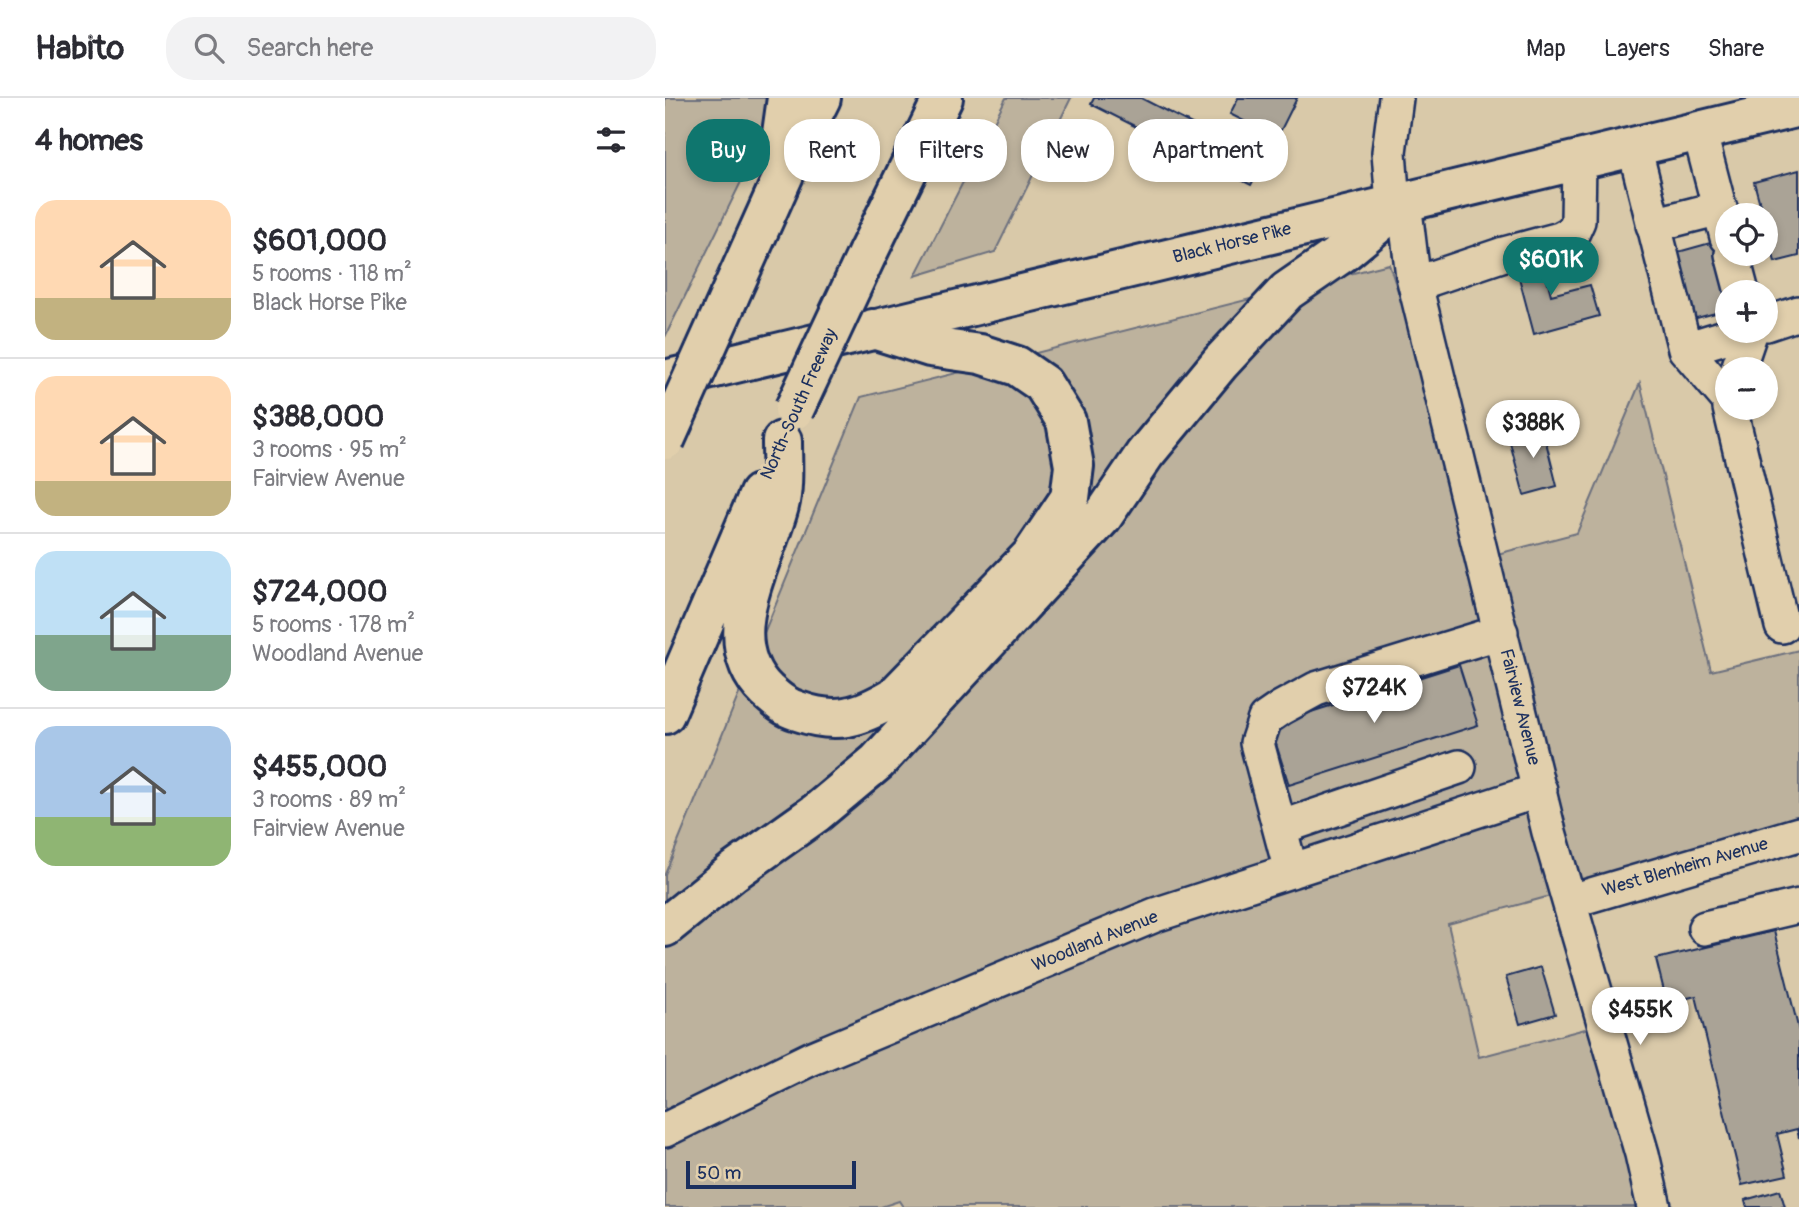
<!DOCTYPE html>
<meta charset="utf-8">
<style>
body{margin:0;font-family:Pangolin,sans-serif;background:#f2f2f3;color:#2b2b33;height:100vh;display:flex;flex-direction:column;font-size:26px;white-space:nowrap}
*{box-sizing:border-box;margin:0}
p{font-size:23px;color:#7c7c81}
.icon{flex:none;width:38px;height:38px;fill:none;stroke:currentColor;stroke-width:2;stroke-linecap:round;stroke-linejoin:round}
.map{position:relative;flex:1;overflow:hidden}
.sheet{display:flex;flex-direction:column;background:#fff;width:665px}
.sheet>*{flex:none}
.hud{position:absolute;left:21px;top:21px;width:665px;height:63px;display:flex;gap:14px}
.controls{position:absolute;left:1050px;top:105px;display:grid;gap:14px}
.controls a{display:grid;place-items:center;width:63px;height:63px;border-radius:50%;background:#fff;box-shadow:0 4px 10px #0003;font-size:35px}
.scale{position:absolute;left:21px;bottom:18px;width:170px;box-sizing:border-box;padding-left:7px;border:4px solid #1b2f5e;border-top:0;font-size:19px;line-height:24px;white-space:nowrap;color:#1b2f5e;-webkit-text-stroke:5px #e1cfac;paint-order:stroke}
.price{position:absolute;translate:-50% -60px;padding:0 16px;border-radius:24px;background:#fff;color:#222;font-size:23px;line-height:46px;filter:drop-shadow(0 2px 4px #0008)}
.price::after{content:'';position:absolute;left:50%;top:42px;width:21px;height:16px;margin-left:-10px;background:inherit;clip-path:polygon(0 0,100% 0,50% 100%)}
.price.selected{background:#0f766e;color:#fff}
ul{padding:0;list-style:none}
li{display:flex;align-items:center;gap:21px;height:175px;padding:0 35px}
li+li{border-top:2px solid #e1e1e2}
li span{display:grid;place-items:center;flex:none;width:196px;height:140px;border-radius:21px;color:#555}
li>.icon{margin-inline-start:auto}
span .icon{width:84px;height:84px;fill:#fffc;stroke-width:1}
li b{font-size:30px}
h2{display:flex;justify-content:space-between;align-items:center;height:84px;padding:0 35px;font-size:30px}
.pill{padding:0 24px;border-radius:28px;background:#fff;box-shadow:0 4px 10px #0003;font-size:24px;line-height:63px}
.pill.selected{background:#0f766e;color:#fff}
header{display:flex;align-items:center;gap:42px;box-sizing:border-box;height:98px;padding:0 35px;background:#fff;border-bottom:2px solid #e1e1e2}
header strong{font-size:33px}
nav{display:flex;gap:38px;margin-inline-start:auto;font-size:24px}
.search{width:490px;height:63px;background:#f2f2f3;display:flex;align-items:center;gap:18px;box-sizing:border-box;padding:0 24px;border-radius:28px;color:#7c7c81;font-size:26px}
main{display:flex;flex:1;min-height:0}
.map>svg:first-child{display:block}
.green{fill:#bdb29d;stroke:#6c707e;stroke-width:2}
.building{fill:#aaa396;stroke:#1b2f5e;stroke-width:2}
.lines{fill:none;stroke-linecap:round;stroke-linejoin:round}
.minor-casing{stroke:#1b2f5e;stroke-width:38}
.major-casing{stroke:#1b2f5e;stroke-width:44}
.highway-casing{stroke:#1b2f5e;stroke-width:44}
.minor{stroke:#e1cfac;stroke-width:33}
.major{stroke:#e1cfac;stroke-width:38}
.highway{stroke:#e1cfac;stroke-width:38}
.highway-bridge-casing{stroke:#1b2f5e;stroke-width:44;stroke-linecap:butt}
.highway-bridge{stroke:#e1cfac;stroke-width:38}
.labels{text-anchor:middle;dominant-baseline:central;stroke-width:6;stroke-linejoin:round;paint-order:stroke}
.street-label{font-size:18px;fill:#1b2f5e;stroke:#e1cfac}
</style>
<header>
<strong>Habito</strong>
<div class="search"><svg class="icon" aria-label="search" viewBox="0 0 24 24"><circle cx="10" cy="10" r="6"/><path d="M15 15l6 6"/></svg>Search here</div>
<nav><a>Map</a><a>Layers</a><a>Share</a></nav>
</header>
<main>
<section class="sheet">
<h2>4 homes<svg class="icon" aria-label="filters" viewBox="0 0 24 24"><path d="M4 7h16M4 17h16"/><circle cx="9" cy="7" r="2"/><circle cx="15" cy="17" r="2"/></svg></h2>
<ul>
<li><span style="background:linear-gradient(#ffd9b3 70%,#c2b280 0)"><svg class="icon" aria-label="home" viewBox="0 0 24 24"><path d="M3 11l9-7 9 7M6 9v11h12V9"/></svg></span><div><b>$601,000</b><p>5 rooms · 118 m²</p><p>Black Horse Pike</p></div></li>
<li><span style="background:linear-gradient(#ffd9b3 75%,#c2b280 0)"><svg class="icon" aria-label="home" viewBox="0 0 24 24"><path d="M3 11l9-7 9 7M6 9v11h12V9"/></svg></span><div><b>$388,000</b><p>3 rooms · 95 m²</p><p>Fairview Avenue</p></div></li>
<li><span style="background:linear-gradient(#bfe0f5 60%,#7fa58c 0)"><svg class="icon" aria-label="home" viewBox="0 0 24 24"><path d="M3 11l9-7 9 7M6 9v11h12V9"/></svg></span><div><b>$724,000</b><p>5 rooms · 178 m²</p><p>Woodland Avenue</p></div></li>
<li><span style="background:linear-gradient(#a9c7e8 65%,#8fb573 0)"><svg class="icon" aria-label="home" viewBox="0 0 24 24"><path d="M3 11l9-7 9 7M6 9v11h12V9"/></svg></span><div><b>$455,000</b><p>3 rooms · 89 m²</p><p>Fairview Avenue</p></div></li>
</ul>
</section>
<div class="map">
<svg width="1134" height="1109" viewBox="0 0 1134 1109">
<rect width="100%" height="100%" fill="#d9c9a9"/>
<filter id="ink" filterUnits="userSpaceOnUse"><feTurbulence type="fractalNoise" baseFrequency=".0143" numOctaves="2"/><feDisplacementMap in="SourceGraphic" scale="14" xChannelSelector="R" yChannelSelector="G"/><feConvolveMatrix kernelMatrix="1 2 1 2 8 2 1 2 1" color-interpolation-filters="sRGB"/></filter>
<g filter="url(#ink)">
<path class="green" d="M0,0H117L0,239Z
M341,0H406L330,154L250,178Z
M724,166L821,459L912,435L975,285L1046,573L1134,552V730L783,826L814,959L939,926L982,1109H238L234,1103L216,1109H0V776L196,299Z"/>
<path class="building" d="M429,0H476L599,63L586,87L426,6Z
M573,0H632L612,40L565,16Z
M1134,72V158L1110,164L1101,128V117H1098L1089,84Z
M1049,144L1062,194V212L1024,222L1006,156Z
M874,150L886,197L925,187L934,218L869,236L848,157Z
M877,328L892,388L859,397L843,337Z
M794,567L813,627L624,687L605,627Z
M1109,833L1134,933V1040L1132,1031L1112,1036L1122,1077L1077,1087L1031,898L1002,905L991,861Z
M876,869L890,916L855,926L841,879Z
M1115,1092L1120,1109H1082L1080,1102Z"/>
<g class="lines">
<g class="minor-casing">
<path id="minor" d="M1034,32L1062,139
M969,48L1020,251L1062,300
M739,104L748,178L884,734L977,1056L989,1109
M728,106L724,54L731,0
M988,127L1055,110
M1067,156L1077,194
M750,186L839,156L895,141L908,134L913,123L914,61
M1101,226L1134,215
M1020,251L1080,233
M1073,271L1086,233
M1065,310L1117,528
M615,730L794,669
M626,773L592,645L600,621L616,610L651,591L836,534
M906,803L1134,736
M1040,830L1134,808
M0,1032L145,961L490,817L875,692"/>
</g>
<g class="major-casing">
<path id="major" d="M0,282L1134,9"/>
</g>
<g class="highway-casing">
<path id="highway" d="M113,64L122,0
M202,156L278,0
M64,199L129,54L156,0
M117,343C117,364 119,388 114,408C99,465 49,542 102,593C113,603 120,609 133,613C172,627 195,619 229,599L366,458L405,400L409,368L401,323L378,286L352,268L315,256L265,249L208,231
M0,616L94,396
M0,829L68,774L151,715L212,664L438,418L480,356L555,265L622,193L680,153L739,104"/>
</g>
<use href="#minor" class="minor"/>
<use href="#major" class="major"/>
<use href="#highway" class="highway"/>
<g class="highway-bridge-casing">
<path id="highway-bridge" d="M129,312L202,156
M0,342L64,199"/>
</g>
<use href="#highway-bridge" class="highway-bridge"/>
</g>
</g>
<g class="labels">
<g class="street-label">
<text transform="translate(567 145) rotate(-14)">Black Horse Pike</text>
<text transform="translate(134 306) rotate(-66)">North-South Freeway</text>
<text transform="translate(855 609) rotate(76)">Fairview Avenue</text>
<text transform="translate(1020 769) rotate(-16)">West Blenheim Avenue</text>
<text transform="translate(430 843) rotate(-22)">Woodland Avenue</text>
</g>
</g>
</svg>
<div class="controls">
<a><svg class="icon" aria-label="locate" viewBox="0 0 24 24"><circle cx="12" cy="12" r="6"/><path d="M12 2v4M12 18v4M2 12h4M18 12h4"/></svg></a>
<a>+</a>
<a>−</a>
</div>
<div class="scale">50 m</div>
<b class="price selected" style="left:886px;top:199px">$601K</b>
<b class="price" style="left:868px;top:362px">$388K</b>
<b class="price" style="left:709px;top:627px">$724K</b>
<b class="price" style="left:975px;top:949px">$455K</b>
<div class="hud">
<a class="pill selected">Buy</a>
<a class="pill">Rent</a>
<a class="pill">Filters</a>
<a class="pill">New</a>
<a class="pill">Apartment</a>
</div>
</div>
</main>
